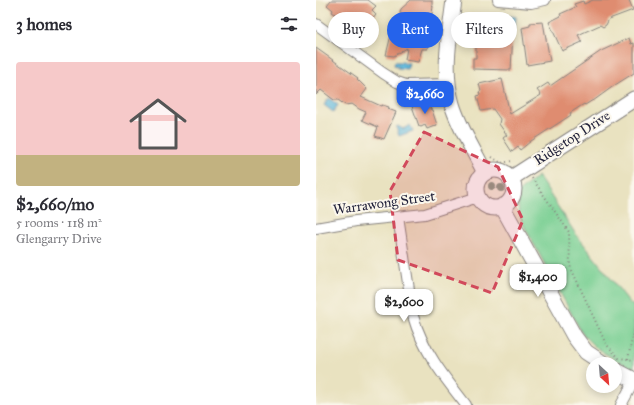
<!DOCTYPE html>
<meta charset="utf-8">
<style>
body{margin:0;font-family:"IM FELL Great Primer",serif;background:#f2f2f3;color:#2b2b33;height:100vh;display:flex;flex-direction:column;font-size:15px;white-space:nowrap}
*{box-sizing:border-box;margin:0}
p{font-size:13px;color:#7c7c81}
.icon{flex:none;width:22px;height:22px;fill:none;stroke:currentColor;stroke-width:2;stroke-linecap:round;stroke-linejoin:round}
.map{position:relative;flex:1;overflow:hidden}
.drawer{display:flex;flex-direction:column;background:#fff;width:316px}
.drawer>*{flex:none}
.guide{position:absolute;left:12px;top:12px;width:246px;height:36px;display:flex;gap:8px}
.needle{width:26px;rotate:154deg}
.buttons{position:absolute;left:270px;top:357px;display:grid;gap:8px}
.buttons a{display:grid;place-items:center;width:36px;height:36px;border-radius:50%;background:#fff;box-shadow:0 2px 10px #0003;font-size:20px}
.price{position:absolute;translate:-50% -34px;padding:0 9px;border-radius:8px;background:#fff;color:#222;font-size:13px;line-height:26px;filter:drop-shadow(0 1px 2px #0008)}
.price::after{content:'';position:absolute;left:50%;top:24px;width:12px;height:9px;margin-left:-6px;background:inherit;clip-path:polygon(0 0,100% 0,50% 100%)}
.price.selected{background:#2563eb;color:#fff}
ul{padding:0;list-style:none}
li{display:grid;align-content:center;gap:8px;height:212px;padding:0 16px}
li+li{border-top:1px solid #e1e1e2}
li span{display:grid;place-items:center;height:124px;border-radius:4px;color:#555}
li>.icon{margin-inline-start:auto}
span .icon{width:72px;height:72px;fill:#fffc;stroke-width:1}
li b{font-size:17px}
h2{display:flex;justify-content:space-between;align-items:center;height:48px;padding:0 16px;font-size:17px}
.pill{padding:0 14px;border-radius:18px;background:#fff;box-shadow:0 2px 10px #0003;font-size:14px;line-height:36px}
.pill.selected{background:#2563eb;color:#fff}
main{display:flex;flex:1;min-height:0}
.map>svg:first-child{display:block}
.green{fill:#79cf93;stroke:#4e7867}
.water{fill:#5cb5d9;stroke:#3f6c8a}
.building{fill:#df8c70}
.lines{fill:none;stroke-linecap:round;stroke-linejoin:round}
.street-casing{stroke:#86827e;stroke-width:12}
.secondary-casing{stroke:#86827e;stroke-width:17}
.path{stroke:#86827e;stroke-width:2;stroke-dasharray:1 3;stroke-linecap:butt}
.street{stroke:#fff;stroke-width:10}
.secondary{stroke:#fff;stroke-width:15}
.tree{fill:#8c9a88}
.marked{fill:#d1495b;fill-opacity:0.2;stroke:#d1495b;stroke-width:3;stroke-dasharray:8 5;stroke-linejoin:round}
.labels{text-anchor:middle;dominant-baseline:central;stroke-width:4;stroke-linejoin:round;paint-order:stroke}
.street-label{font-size:14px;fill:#22223b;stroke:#fbf7ec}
</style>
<main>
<section class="drawer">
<h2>3 homes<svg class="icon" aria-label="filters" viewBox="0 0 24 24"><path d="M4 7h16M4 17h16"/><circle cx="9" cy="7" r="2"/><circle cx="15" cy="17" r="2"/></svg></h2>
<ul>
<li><span style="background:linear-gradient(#f6c9c9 75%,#c2b280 0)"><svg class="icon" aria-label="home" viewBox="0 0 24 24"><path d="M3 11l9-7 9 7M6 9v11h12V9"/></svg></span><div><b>$2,660/mo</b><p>5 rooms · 118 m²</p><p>Glengarry Drive</p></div></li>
</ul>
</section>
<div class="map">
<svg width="318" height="405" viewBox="0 0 318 405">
<rect width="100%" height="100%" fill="#fbf7ec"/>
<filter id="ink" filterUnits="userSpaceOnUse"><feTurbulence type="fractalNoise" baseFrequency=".025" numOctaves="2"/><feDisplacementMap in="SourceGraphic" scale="8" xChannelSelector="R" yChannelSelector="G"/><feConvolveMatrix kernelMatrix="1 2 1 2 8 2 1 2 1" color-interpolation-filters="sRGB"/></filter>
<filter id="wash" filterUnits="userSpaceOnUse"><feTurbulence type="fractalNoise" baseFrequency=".012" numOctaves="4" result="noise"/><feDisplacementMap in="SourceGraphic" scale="16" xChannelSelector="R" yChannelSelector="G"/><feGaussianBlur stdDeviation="0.9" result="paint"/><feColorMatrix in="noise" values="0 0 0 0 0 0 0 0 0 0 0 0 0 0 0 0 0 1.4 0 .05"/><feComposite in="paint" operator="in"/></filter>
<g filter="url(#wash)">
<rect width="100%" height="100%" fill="#e9e2c0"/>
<path class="green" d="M222,176L259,233L314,303L318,306V370L281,349L267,335L206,222L203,213L201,193Z"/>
<path class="water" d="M194,16L200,17L199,29L193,28L192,20H194Z
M79,61L81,62H88L89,64L90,63H93L91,69L82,68V66L78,65Z
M13,98L22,105L17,112L8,105Z
M94,125L97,131L83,136L80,127L82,126L87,129Z"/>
<g id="blocks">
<path class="building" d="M15,0H52L60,6L56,10L60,14L52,24L62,32L56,40L52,37V38L43,32L44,31L16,12L17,10L11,5Z
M95,0H116V5L117,6L111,49H106L102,62L89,60L91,48L78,56L70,55L76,31L86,33L88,19L84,13L85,9Z
M277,0H313L317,10L293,19L290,25L287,27L284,25L262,35L266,42L246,51L233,22L245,16L244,14L260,7L258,4L267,1L268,4Z
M159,15L179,16L178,32H197L195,70L157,69V58H160V47L156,42V38L158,36Z
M227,22L234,61L211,65L206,28L214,26V23Z
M313,38L315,44L318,43V73L299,85L277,101V100L269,105L268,104L254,113L255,115L215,141L204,150L202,147L196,152L187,138L191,135L183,124L184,119L177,109L165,111L161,96L164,95L163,92L165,91L163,84L186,79L194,114L225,95L221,90L232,83L234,86L285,51Z
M0,48L42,78L41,79L51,89L45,97L65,106L66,105L73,107L72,109L80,112L68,139L59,136L62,127L46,120L50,112L43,109L36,104L29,105L22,100H18L5,90L0,95Z
M111,101L115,110H116L121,125L111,129L109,125L105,127L103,126L96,106Z"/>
</g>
</g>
<g filter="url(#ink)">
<use href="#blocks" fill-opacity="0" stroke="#86827e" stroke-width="1"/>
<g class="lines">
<g class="street-casing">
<path id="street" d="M182,0L215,3L229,0
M0,24L67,73L81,82L90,85L132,84
M82,217L97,316C107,351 128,377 150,405
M0,228L40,221L109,214L162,197
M305,405L318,381"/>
</g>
<g class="secondary-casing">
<path id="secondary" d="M138,0C134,34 126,70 136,104C143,128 158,150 169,173
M160 189a19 19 0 1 1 38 0a19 19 0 1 1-38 0Z
M194,179L318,99
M186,206L258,336L270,352L288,364
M299,370L318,380"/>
</g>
<path class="path" d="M176,157L185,163L196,161V163
M216,178L253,232L254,266L290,344L303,358L318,360
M312,359L318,329"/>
<use href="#street" class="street"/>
<use href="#secondary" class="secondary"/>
</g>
<g class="tree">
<circle cx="176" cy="186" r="4"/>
<circle cx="185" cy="188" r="4"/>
</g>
</g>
<path class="marked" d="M108,132L182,167L207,220L176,293L82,260L74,191Z"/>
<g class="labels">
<g class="street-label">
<text transform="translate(256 138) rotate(-33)">Ridgetop Drive</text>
<text transform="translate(68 203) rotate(-8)">Warrawong Street</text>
</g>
</g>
</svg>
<div class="buttons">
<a><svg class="needle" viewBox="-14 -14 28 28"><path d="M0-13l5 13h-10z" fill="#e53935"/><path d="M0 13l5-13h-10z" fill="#7c7c81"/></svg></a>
</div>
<b class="price selected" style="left:109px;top:115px">$2,660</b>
<b class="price" style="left:222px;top:298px">$1,400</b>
<b class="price" style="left:88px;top:323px">$2,600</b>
<div class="guide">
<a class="pill">Buy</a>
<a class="pill selected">Rent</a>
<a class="pill">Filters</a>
</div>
</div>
</main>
